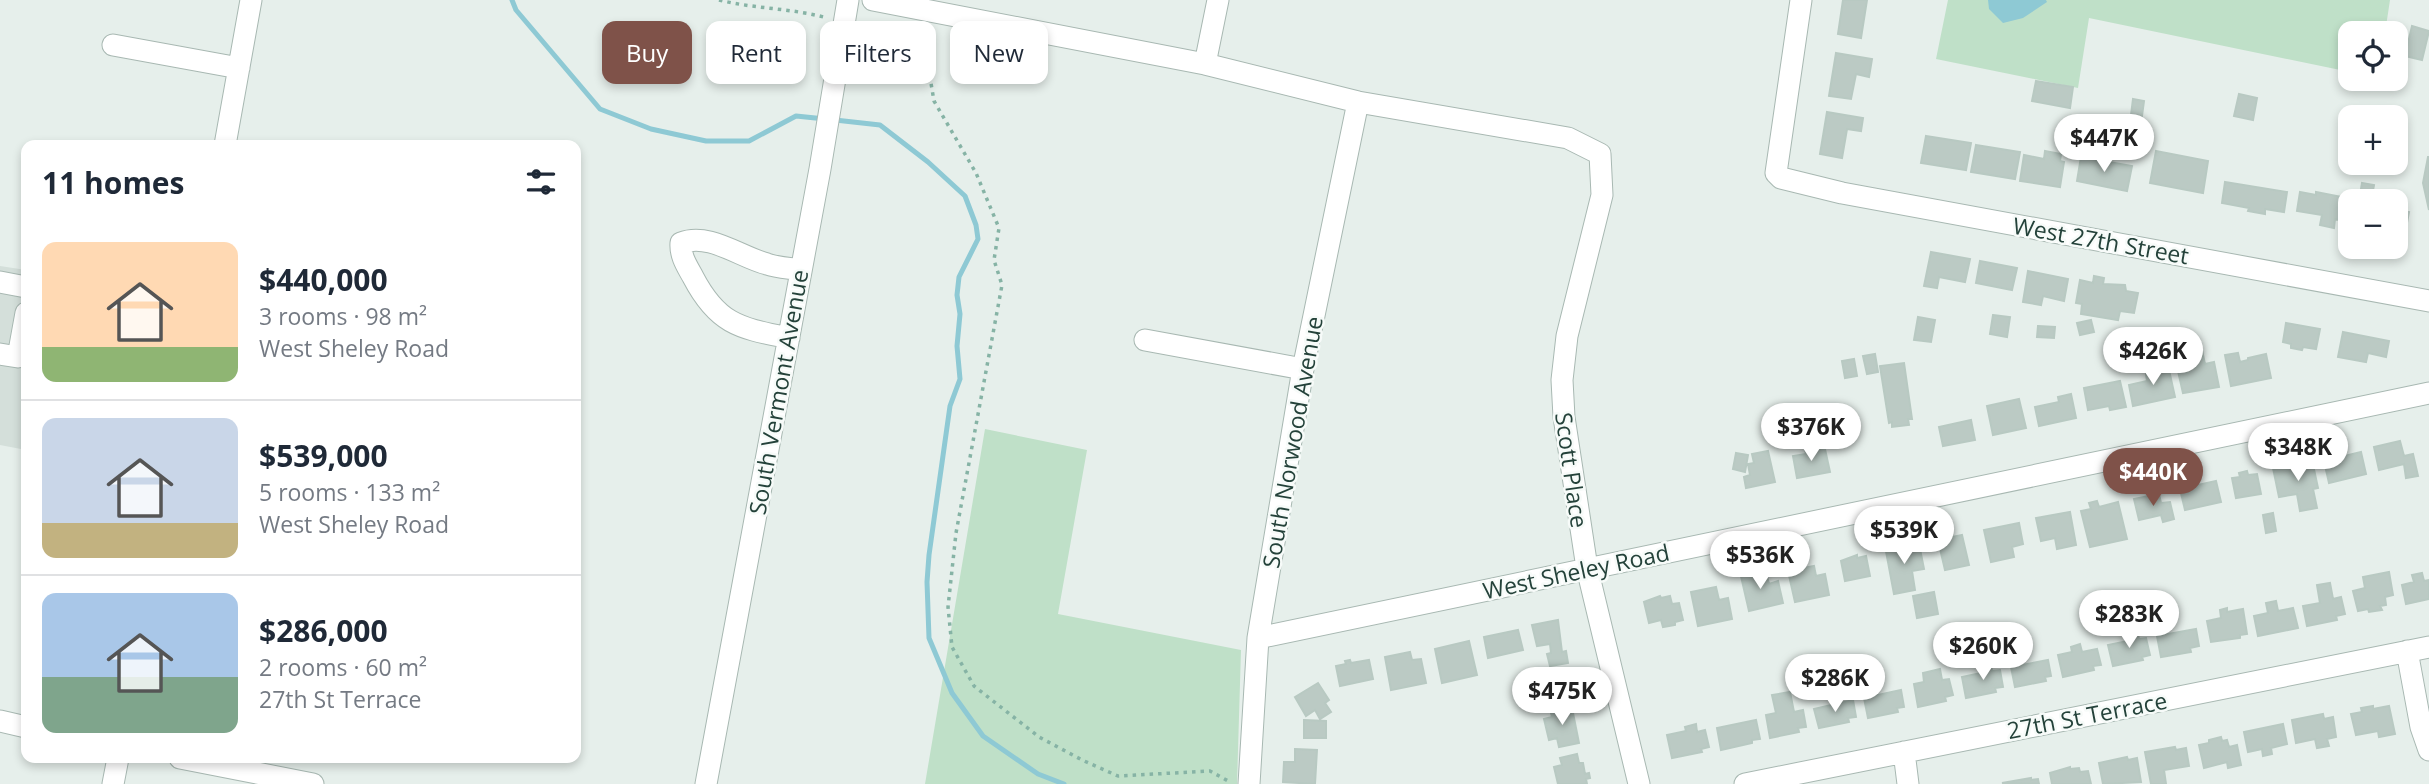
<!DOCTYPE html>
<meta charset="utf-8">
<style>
body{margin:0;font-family:"Open Sans",sans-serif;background:#f6f6f7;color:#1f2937;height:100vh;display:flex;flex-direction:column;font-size:26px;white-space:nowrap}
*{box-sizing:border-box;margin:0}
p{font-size:23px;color:#747a83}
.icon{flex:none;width:38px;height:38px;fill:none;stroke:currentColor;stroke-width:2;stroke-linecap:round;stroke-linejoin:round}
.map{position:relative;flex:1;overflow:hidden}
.details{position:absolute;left:21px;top:140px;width:560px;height:623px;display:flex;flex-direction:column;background:#fff;border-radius:14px;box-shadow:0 4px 10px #0003}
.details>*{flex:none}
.guide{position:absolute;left:602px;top:21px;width:665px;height:63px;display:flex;gap:14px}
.fabs{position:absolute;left:2338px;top:21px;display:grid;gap:14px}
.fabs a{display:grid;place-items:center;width:70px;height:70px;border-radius:14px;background:#fff;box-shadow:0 4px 10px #0003;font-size:35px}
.price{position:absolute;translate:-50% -60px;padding:0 16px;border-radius:24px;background:#fff;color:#222;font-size:23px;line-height:46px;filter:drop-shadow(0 2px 4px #0008)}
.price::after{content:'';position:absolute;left:50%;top:42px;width:21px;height:16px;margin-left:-10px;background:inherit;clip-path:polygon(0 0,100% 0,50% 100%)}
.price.active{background:#7f5249;color:#fff}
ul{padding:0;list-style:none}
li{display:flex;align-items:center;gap:21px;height:175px;padding:0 21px}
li+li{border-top:2px solid #e0e1e3}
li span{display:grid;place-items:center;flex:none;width:196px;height:140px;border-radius:14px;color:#555}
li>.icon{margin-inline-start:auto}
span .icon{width:84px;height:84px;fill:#fffc;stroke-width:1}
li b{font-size:30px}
h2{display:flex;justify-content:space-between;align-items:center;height:84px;padding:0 21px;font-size:30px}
.tag{padding:0 24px;border-radius:14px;background:#fff;box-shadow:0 4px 10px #0003;font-size:24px;line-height:63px}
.tag.active{background:#7f5249;color:#fff}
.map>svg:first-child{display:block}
.built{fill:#d4dfda}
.green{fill:#bfe0c8}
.water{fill:#8ec9d4}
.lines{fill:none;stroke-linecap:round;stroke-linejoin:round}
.stream{stroke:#8ec9d4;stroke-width:5}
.building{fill:#bbcac4;stroke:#b8c9c2;stroke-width:2}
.minor-casing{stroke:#a8b8b2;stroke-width:23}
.path{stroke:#86b3a5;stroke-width:3.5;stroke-dasharray:3.5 5;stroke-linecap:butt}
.minor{stroke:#fff;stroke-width:21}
.labels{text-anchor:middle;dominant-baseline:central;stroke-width:5;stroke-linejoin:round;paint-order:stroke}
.street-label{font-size:23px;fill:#24423a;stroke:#f7fbf9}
</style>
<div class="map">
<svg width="2429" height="784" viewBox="0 0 2429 784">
<rect width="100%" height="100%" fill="#e6efeb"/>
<path class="built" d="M0,266L26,270V450L0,445Z"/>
<path class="green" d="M1948,0H2390L2385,33H2350V72L2089,18L2078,88L1936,59Z
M985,429L1087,450L1058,614L1241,650L1237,784H925Z"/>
<path class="water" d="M1988,0H2046L2047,2L2023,18L2003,23L1989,9Z"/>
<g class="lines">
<path class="stream" d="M512,0L516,10L600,109L651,129L706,141H749L796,116L825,119
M835,120L880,125L928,162L965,196L976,225L978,239L959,277L957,295L960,314L957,346L960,379L950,406L929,555L927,582L929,638L952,693L983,736L1038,774L1064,784"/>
</g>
<path class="building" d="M1843,0H1867L1861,38L1838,34Z
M2412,26L2429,31L2422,60L2405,56Z
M1836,53L1872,59L1869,77L1856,74L1851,99L1829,96Z
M2036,81L2073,87L2070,108L2032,101Z
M2239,94L2257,98L2253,120L2234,116Z
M2133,99L2144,101L2142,116L2131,115Z
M1827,112L1863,118L1861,131L1847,129L1842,158L1820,154Z
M1926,136L1971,143L1966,170L1921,163Z
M1976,145L2020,152L2015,179L1971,172Z
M2045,151L2061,154L2060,161L2064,162L2060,187L2020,181L2024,155L2044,159Z
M2156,151L2208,161L2203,193L2150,183Z
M2081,157L2132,166L2127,191L2077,181Z
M2428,157H2429V210L2423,183Z
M2225,182L2287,192L2284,212L2265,209V214L2248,211L2249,208L2222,203Z
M2362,183L2374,185L2371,201H2359Z
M2300,192L2316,195V192L2347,198L2343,221L2335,219L2334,228L2320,225L2322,215L2297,211Z
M2396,210L2409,212L2404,239L2396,238Z
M1931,252L1970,259L1965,282L1939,277L1937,288L1924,286Z
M1980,261L2017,268L2012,290L1976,283Z
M2028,271L2068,279L2064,301L2043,296L2041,305L2023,302Z
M2094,276L2104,278L2103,284L2125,285L2126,291L2138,293L2134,313L2120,311L2118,320L2081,314L2082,304L2076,303L2080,280L2093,283Z
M1993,315L2010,317L2007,337L1990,334Z
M1918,317L1935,320L1931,342L1914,340Z
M2091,320L2094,332L2080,335L2077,323Z
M2286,323L2320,329L2316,349L2303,347L2302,350L2291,348V344L2283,342Z
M2038,326L2055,327L2054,338L2037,337Z
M2343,332L2389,341L2386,357L2368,353L2366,362L2338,357Z
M2202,350L2205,364L2214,362L2219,387L2183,393L2178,371L2193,368L2189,352Z
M2238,353L2240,362L2248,360V358L2266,354L2271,378L2231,386L2225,355Z
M1875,354L1878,372L1867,374L1863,356Z
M1854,359L1857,376L1845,378L1842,361Z
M1904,363L1912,419H1908L1909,425L1892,427V422L1889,423L1880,366Z
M2158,364L2159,372L2169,370L2175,397L2133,406L2129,385L2147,381L2146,374L2148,366Z
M2120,381L2126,407L2110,410L2109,406L2088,410L2084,388Z
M2071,394L2076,418L2039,426L2035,407L2059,402L2058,397Z
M2019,399L2026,428L1993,435L1987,406Z
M1971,420L1975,440L1943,446L1939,427Z
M2400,441L2404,456L2413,454L2418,476L2406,478L2404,464L2379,470L2374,447Z
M1815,447V450L1825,449L1830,472L1797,478L1793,456L1806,454L1805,449Z
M1768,451L1775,482L1746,488L1744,477L1750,475L1748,464L1754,463L1752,454Z
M2361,452L2366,474L2329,483L2324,461Z
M1736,453L1748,455L1745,472L1733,469Z
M2312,460L2318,488L2313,489L2317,508L2300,511L2297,494L2279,497L2273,468Z
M2247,471L2248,475L2257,474L2261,494L2236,498L2232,478L2240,477L2239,473Z
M2216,481L2221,502L2185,510L2180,489Z
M2159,494L2161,503L2170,502L2174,519L2163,522L2161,515L2139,520L2134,499Z
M2097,501L2099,507L2118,502L2127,539L2090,547L2081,511L2091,509L2089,503Z
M2070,512L2076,545L2057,549L2055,538L2041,541L2036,518Z
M2273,513L2276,531L2266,533L2263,515Z
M2019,523L2023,544L2012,547L2014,557L1991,562L1984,530Z
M1962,535L1969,565L1945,570L1938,540Z
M1906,542L1907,547L1919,544L1924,569L1912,571L1915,590L1894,594L1885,546Z
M1857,555V558L1866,556L1870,576L1845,581L1841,561Z
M1814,566L1816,576L1825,574L1829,595L1795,602L1788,571Z
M1757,568L1759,578L1767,576L1769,584L1778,581L1783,603L1749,611L1740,572Z
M2389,572L2393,595L2385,597L2386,605L2380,606L2382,610L2369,612L2368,609L2358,611L2353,591L2365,588L2363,577Z
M2422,573L2424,581L2429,580V599L2406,604L2402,585L2414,582L2412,575Z
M2330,583L2333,599L2341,597L2345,614L2336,616L2337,620L2307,626L2303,606L2320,603L2317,585Z
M1716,587L1719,600L1728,598L1732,619L1698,626L1691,592Z
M1934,592L1938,614L1917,618L1913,596Z
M1660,596L1661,598L1670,596L1672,604L1679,603L1683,620L1675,622V625L1663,627L1661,620L1649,623L1644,602Z
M2276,601L2278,611L2293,608L2298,628L2258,636L2254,616L2268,613L2266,603Z
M2227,608V612L2243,609L2247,634L2240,635V638L2211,642L2207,621L2221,618L2220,610Z
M1558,620L1562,652L1566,651L1568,663L1550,666L1547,654L1551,653L1550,644L1537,646L1532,625Z
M2196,629L2199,646L2190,648L2191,652L2161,657L2157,636Z
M1518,630L1523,650L1488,658L1484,637Z
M2137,631L2139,639L2146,638L2150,655L2142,657L2143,660L2113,666L2108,645L2128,641L2126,633Z
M1469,641L1477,675L1442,683L1435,649Z
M2080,644L2082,652L2097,649L2101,665L2093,666L2094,670L2063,677L2058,655L2072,652L2071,647Z
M1410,652L1412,660L1421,659L1426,683L1391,690L1385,657Z
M1350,660L1351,663L1369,660L1373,679L1340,686L1336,666L1346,664L1345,661Z
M2048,660L2051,676L2045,677L2046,681L2015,687L2011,667Z
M1990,662L1992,671L2000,670L2003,687L1995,688L1996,692L1966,698L1962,677L1981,673L1980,664Z
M1940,669L1942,680L1949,679L1953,695L1945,697L1946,701L1918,707L1914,684L1924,682L1923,673Z
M1318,683L1329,700L1325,703L1331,712L1320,719L1315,710L1306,716L1295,697Z
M1901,690L1904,707L1897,708L1898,712L1868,718L1864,698Z
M1790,692L1794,712L1803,710L1806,727L1798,728L1799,732L1770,738L1766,715L1776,713L1772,695Z
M1853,700L1856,717L1848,718L1849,722L1819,728L1814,709Z
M1567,705L1569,714L1573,713L1579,743L1559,747L1557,738L1549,740L1544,719L1552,717L1550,709Z
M2373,706V709L2389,706L2395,734L2379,737L2378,731L2356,735L2351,714L2362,712L2361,708Z
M2323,714L2324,719L2333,717L2336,737L2327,739L2329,746L2317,748L2315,739L2296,743L2292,720Z
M1304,720L1326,721V738H1304Z
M1756,720L1760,739L1752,740V743L1721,750L1717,728Z
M1696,724L1697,732L1705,730L1709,747L1701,749L1702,752L1672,758L1667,735L1686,731L1685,727Z
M2283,724L2287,744L2271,748L2272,754L2263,756L2262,749L2248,752L2244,732Z
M2221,737L2222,741L2227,740L2229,747L2237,745L2241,765L2228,768L2227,762L2204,768L2199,745L2209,743V740Z
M2175,747L2176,750L2186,748L2189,766L2164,770L2166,784H2151L2145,752Z
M1295,749L1317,750L1315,784L1283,782L1284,762H1295Z
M1577,754L1579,763H1583L1585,774L1589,773L1590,778L1586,779L1587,784H1558L1554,767L1562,765L1560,758Z
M2127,757L2128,760L2137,758L2141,782L2103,784L2099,763Z
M2070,767V769L2079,768L2080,772L2088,771L2091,784H2052L2050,773Z
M2031,778V780L2038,779L2039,784L2002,783Z"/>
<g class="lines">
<g class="minor-casing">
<path id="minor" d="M873,0L1205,64L1358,102L1568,138L1600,154L1602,195L1567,336L1562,380L1564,417L1587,568L1639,784
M1801,0L1776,173L1781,178L1842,193L2429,301
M113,45L239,68
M1205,64L1218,0
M225,145L251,0
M0,282L26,287
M789,338C740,328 718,325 693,277C687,266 680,256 681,243C709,232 740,257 767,264C778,268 790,268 801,270
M1145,340L1303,369
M0,354L18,357L26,313
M1258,638L2429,393
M2407,651L2421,727L2429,750
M0,721L26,727
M1904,752L1908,784
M180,758L313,784
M113,784L118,758
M706,784L820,169L848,0
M1249,784L1258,638L1303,369L1358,102
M1745,784L2429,647"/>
</g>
<path class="path" d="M719,0C755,9 792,8 827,18
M880,23L923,36L934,101L976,173L999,228L994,260L1002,285L956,533L948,607L952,647L974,686L1039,737L1082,760L1118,776L1210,771L1230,782"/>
<use href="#minor" class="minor"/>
</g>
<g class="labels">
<g class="street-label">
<text transform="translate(2101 240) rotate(10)">West 27th Street</text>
<text transform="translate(778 392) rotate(-80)">South Vermont Avenue</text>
<text transform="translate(1292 442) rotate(-80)">South Norwood Avenue</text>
<text transform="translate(1572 470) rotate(82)">Scott Place</text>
<text transform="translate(1576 571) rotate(-12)">West Sheley Road</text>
<text transform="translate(2087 715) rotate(-11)">27th St Terrace</text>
</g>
</g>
</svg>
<div class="fabs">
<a><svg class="icon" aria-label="locate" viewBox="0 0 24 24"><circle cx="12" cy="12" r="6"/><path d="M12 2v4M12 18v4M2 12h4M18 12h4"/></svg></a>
<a>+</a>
<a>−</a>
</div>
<b class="price" style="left:2104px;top:174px">$447K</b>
<b class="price" style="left:2153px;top:387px">$426K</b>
<b class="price" style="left:1811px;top:463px">$376K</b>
<b class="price" style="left:2298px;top:483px">$348K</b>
<b class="price active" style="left:2153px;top:508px">$440K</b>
<b class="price" style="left:1904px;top:566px">$539K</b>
<b class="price" style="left:1760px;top:591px">$536K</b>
<b class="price" style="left:2129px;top:650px">$283K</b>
<b class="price" style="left:1983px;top:682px">$260K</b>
<b class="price" style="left:1835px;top:714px">$286K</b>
<b class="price" style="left:1562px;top:727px">$475K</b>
<div class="guide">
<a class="tag active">Buy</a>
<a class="tag">Rent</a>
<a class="tag">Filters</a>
<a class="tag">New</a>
</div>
<section class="details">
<h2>11 homes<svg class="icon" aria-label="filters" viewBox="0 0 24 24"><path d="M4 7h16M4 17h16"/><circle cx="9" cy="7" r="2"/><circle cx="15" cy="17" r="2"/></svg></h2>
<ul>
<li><span style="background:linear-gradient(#ffd9b3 75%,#8fb573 0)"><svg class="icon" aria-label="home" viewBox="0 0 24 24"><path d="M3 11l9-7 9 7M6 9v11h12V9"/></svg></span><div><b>$440,000</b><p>3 rooms · 98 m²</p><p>West Sheley Road</p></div></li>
<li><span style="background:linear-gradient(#c9d6e8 75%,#c2b280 0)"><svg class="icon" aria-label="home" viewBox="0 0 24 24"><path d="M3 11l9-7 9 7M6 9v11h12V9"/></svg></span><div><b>$539,000</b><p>5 rooms · 133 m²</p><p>West Sheley Road</p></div></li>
<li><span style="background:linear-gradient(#a9c7e8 60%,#7fa58c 0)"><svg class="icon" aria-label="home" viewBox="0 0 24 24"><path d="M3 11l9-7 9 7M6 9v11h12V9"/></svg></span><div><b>$286,000</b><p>2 rooms · 60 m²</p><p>27th St Terrace</p></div></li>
</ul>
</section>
</div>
